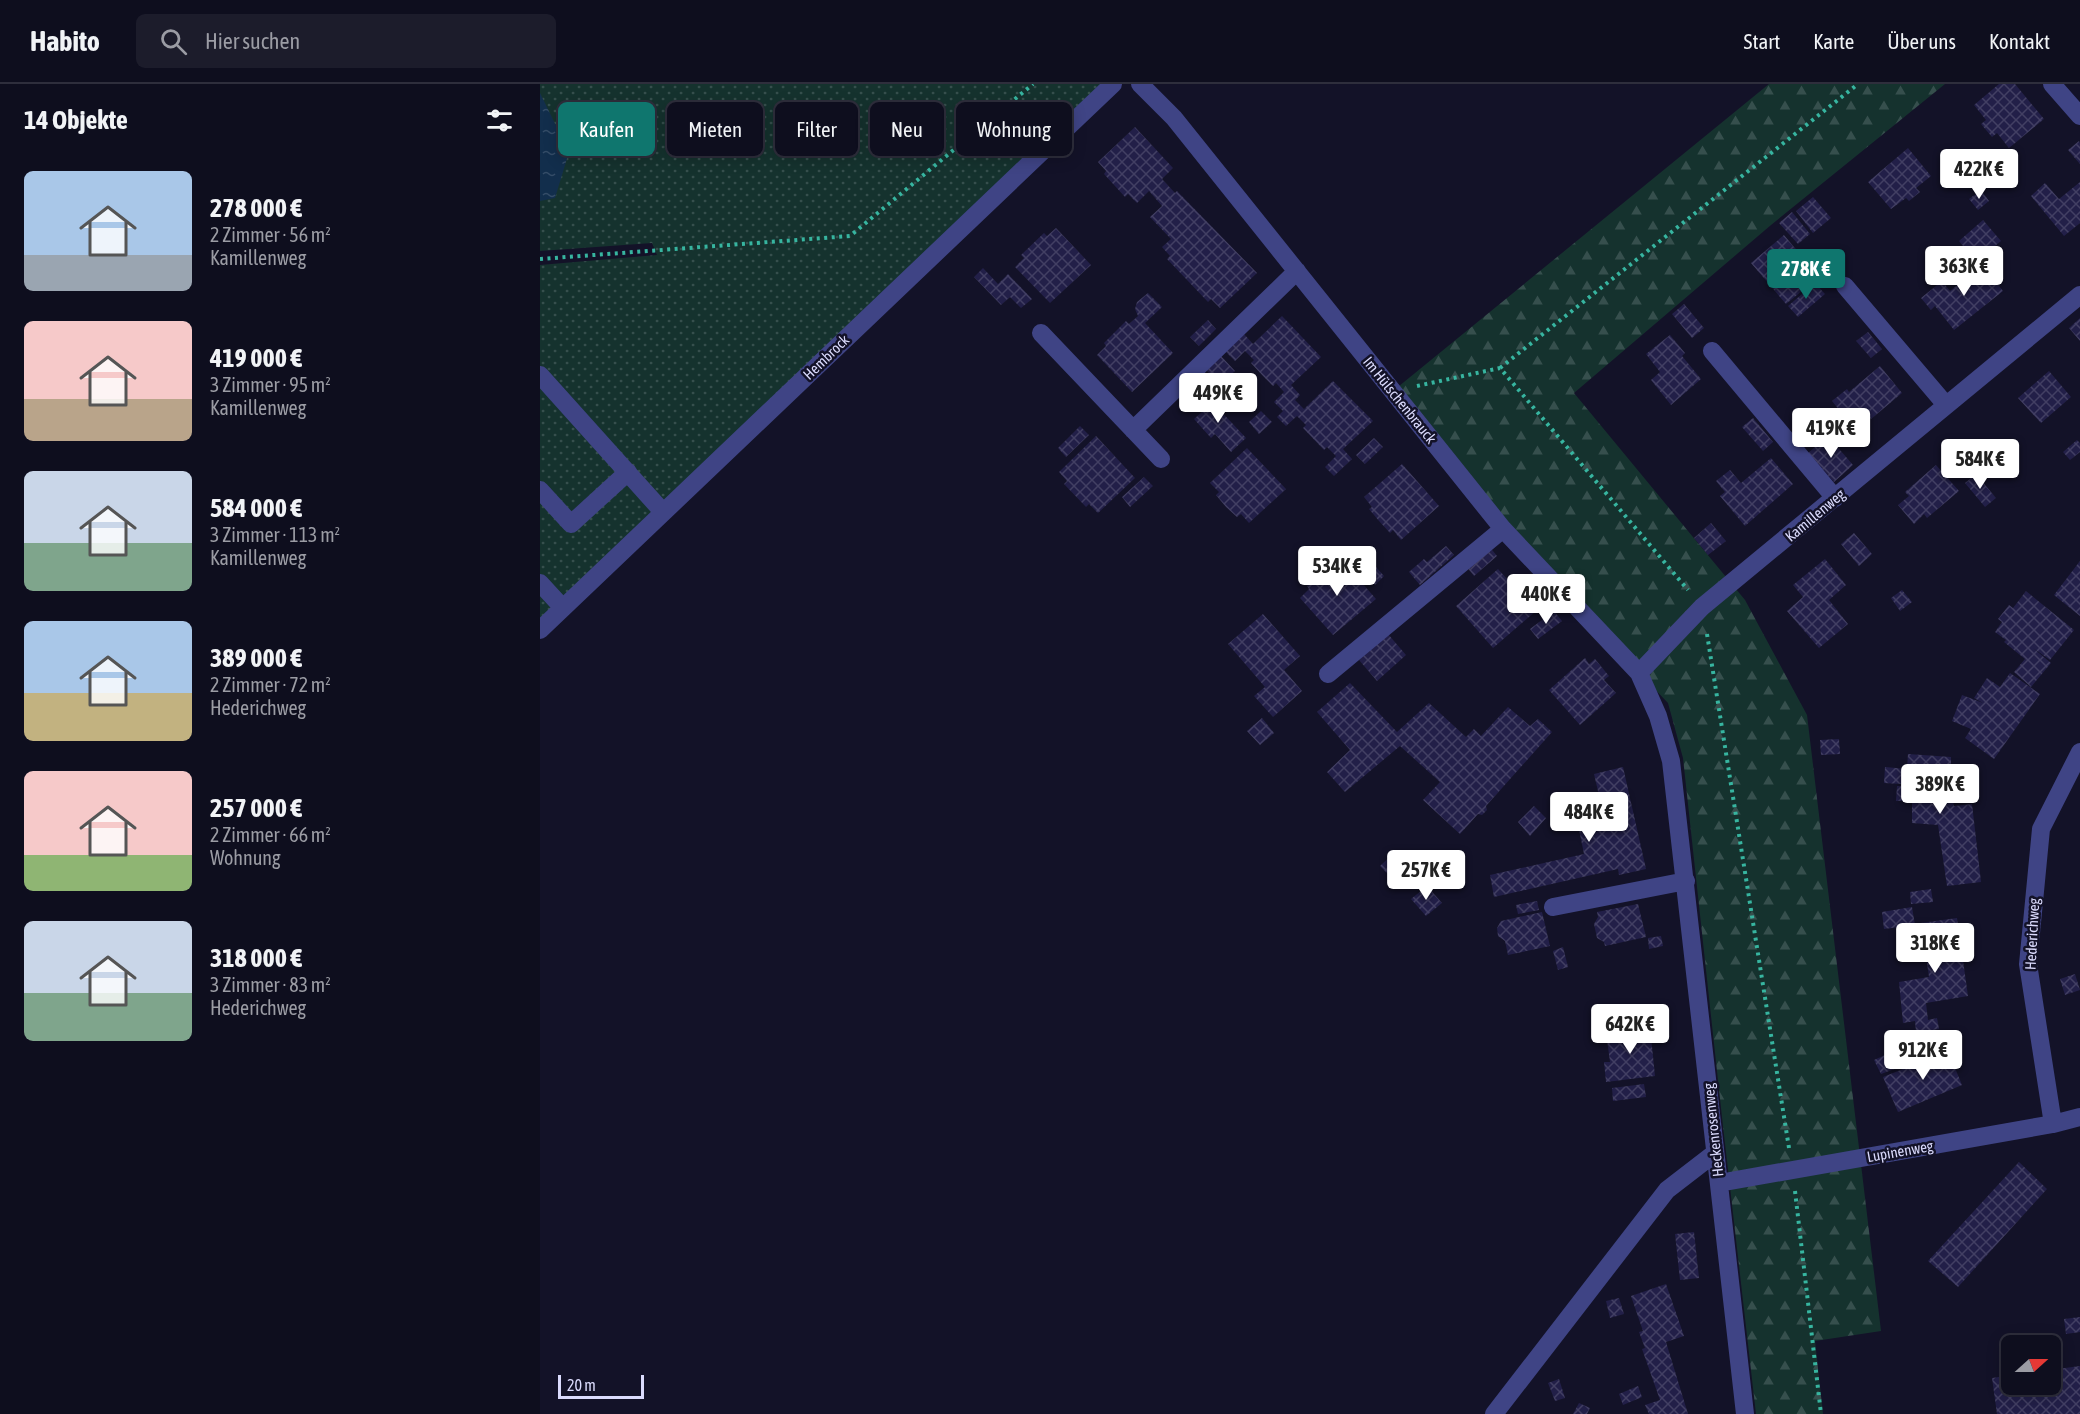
<!DOCTYPE html>
<html lang="de">
<meta charset="utf-8">
<style>
body{margin:0;font-family:"Asap Condensed",sans-serif;background:#1c1c2b;color:#f1f3f6;height:100vh;display:flex;flex-direction:column;font-size:22px;white-space:nowrap}
*{box-sizing:border-box;margin:0}
p{font-size:20px;color:#9b9ca4}
.icon{flex:none;width:33px;height:33px;fill:none;stroke:currentColor;stroke-width:2;stroke-linecap:round;stroke-linejoin:round}
.map{position:relative;flex:1;overflow:hidden}
.panel{display:flex;flex-direction:column;background:#0e0e1e;width:540px}
.panel>*{flex:none}
.top-card{position:absolute;left:18px;top:18px;width:570px;height:54px;display:flex;gap:12px}
.needle{width:39px;rotate:69deg}
.controls{position:absolute;left:1461px;top:1251px;display:grid;gap:12px}
.controls a{display:grid;place-items:center;width:60px;height:60px;border-radius:9px;background:#0e0e1e;box-shadow:0 3px 15px #0003,0 0 0 2px #2e2e3c;font-size:30px}
.scale{position:absolute;left:18px;bottom:15px;width:86px;box-sizing:border-box;padding-left:6px;border:3px solid #dbdbfd;border-top:0;font-size:16px;line-height:21px;white-space:nowrap;color:#dbdbfd;-webkit-text-stroke:4px #131228;paint-order:stroke}
.price{position:absolute;translate:-50% -51px;padding:0 14px;border-radius:6px;background:#fff;color:#222;font-size:20px;line-height:39px;filter:drop-shadow(0 2px 3px #0008)}
.price::after{content:'';position:absolute;left:50%;top:36px;width:18px;height:14px;margin-left:-9px;background:inherit;clip-path:polygon(0 0,100% 0,50% 100%)}
.price.selected{background:#0f766e;color:#fff}
ul{padding:0;list-style:none}
li{display:flex;align-items:center;gap:18px;height:150px;padding:0 24px}
li span{display:grid;place-items:center;flex:none;width:168px;height:120px;border-radius:9px;color:#555}
li>.icon{margin-inline-start:auto}
span .icon{width:72px;height:72px;fill:#fffc;stroke-width:1}
li b{font-size:26px}
h2{display:flex;justify-content:space-between;align-items:center;height:72px;padding:0 24px;font-size:26px}
.pill{padding:0 21px;border-radius:9px;background:#0e0e1e;box-shadow:0 3px 15px #0003,0 0 0 2px #2e2e3c;font-size:21px;line-height:54px}
.pill.selected{background:#0f766e;color:#fff}
header{display:flex;align-items:center;gap:36px;box-sizing:border-box;height:84px;padding:0 30px;background:#0e0e1e;border-bottom:2px solid #2e2e3c}
header strong{font-size:28px}
nav{display:flex;gap:33px;margin-inline-start:auto;font-size:21px}
.search{width:420px;height:54px;background:#1c1c2b;display:flex;align-items:center;gap:15px;box-sizing:border-box;padding:0 21px;border-radius:9px;color:#9b9ca4;font-size:22px}
main{display:flex;flex:1;min-height:0}
.map>svg:first-child{display:block}
.green{fill:url(#green-dots)}
.forest{fill:url(#forest-firs)}
.water{fill:url(#water-ripples)}
.building{fill:url(#building-cross-hatch)}
.lines{fill:none;stroke-linecap:round;stroke-linejoin:round}
.path{stroke:#37b5a0;stroke-width:4;stroke-dasharray:3 4.5;stroke-linecap:butt}
.minor{stroke:#3f4485;stroke-width:18}
.labels{text-anchor:middle;dominant-baseline:central;stroke-width:5;stroke-linejoin:round;paint-order:stroke}
.street-label{font-size:15px;fill:#dbdbfd;stroke:#131228}
</style>
<header>
<strong>Habito</strong>
<div class="search"><svg class="icon" aria-label="search" viewBox="0 0 24 24"><circle cx="10" cy="10" r="6"/><path d="M15 15l6 6"/></svg>Hier suchen</div>
<nav><a>Start</a><a>Karte</a><a>Über uns</a><a>Kontakt</a></nav>
</header>
<main>
<section class="panel">
<h2>14 Objekte<svg class="icon" aria-label="filters" viewBox="0 0 24 24"><path d="M4 7h16M4 17h16"/><circle cx="9" cy="7" r="2"/><circle cx="15" cy="17" r="2"/></svg></h2>
<ul>
<li><span style="background:linear-gradient(#a9c7e8 70%,#9aa5b1 0)"><svg class="icon" aria-label="home" viewBox="0 0 24 24"><path d="M3 11l9-7 9 7M6 9v11h12V9"/></svg></span><div><b>278 000 €</b><p>2 Zimmer · 56 m²</p><p>Kamillenweg</p></div></li>
<li><span style="background:linear-gradient(#f6c9c9 65%,#b9a48a 0)"><svg class="icon" aria-label="home" viewBox="0 0 24 24"><path d="M3 11l9-7 9 7M6 9v11h12V9"/></svg></span><div><b>419 000 €</b><p>3 Zimmer · 95 m²</p><p>Kamillenweg</p></div></li>
<li><span style="background:linear-gradient(#c9d6e8 60%,#7fa58c 0)"><svg class="icon" aria-label="home" viewBox="0 0 24 24"><path d="M3 11l9-7 9 7M6 9v11h12V9"/></svg></span><div><b>584 000 €</b><p>3 Zimmer · 113 m²</p><p>Kamillenweg</p></div></li>
<li><span style="background:linear-gradient(#a9c7e8 60%,#c2b280 0)"><svg class="icon" aria-label="home" viewBox="0 0 24 24"><path d="M3 11l9-7 9 7M6 9v11h12V9"/></svg></span><div><b>389 000 €</b><p>2 Zimmer · 72 m²</p><p>Hederichweg</p></div></li>
<li><span style="background:linear-gradient(#f6c9c9 70%,#8fb573 0)"><svg class="icon" aria-label="home" viewBox="0 0 24 24"><path d="M3 11l9-7 9 7M6 9v11h12V9"/></svg></span><div><b>257 000 €</b><p>2 Zimmer · 66 m²</p><p>Wohnung</p></div></li>
<li><span style="background:linear-gradient(#c9d6e8 60%,#7fa58c 0)"><svg class="icon" aria-label="home" viewBox="0 0 24 24"><path d="M3 11l9-7 9 7M6 9v11h12V9"/></svg></span><div><b>318 000 €</b><p>3 Zimmer · 83 m²</p><p>Hederichweg</p></div></li>
</ul>
</section>
<div class="map">
<svg width="1540" height="1330" viewBox="0 0 1540 1330">
<defs>
<pattern id="green-dots" width="8" height="8" patternUnits="userSpaceOnUse" patternTransform="scale(1.5)"><rect width="8" height="8" fill="#15322e"/><path d="M2 2h.1M6 6h.1" fill="none" stroke="#364f4d" stroke-width="1.8" stroke-linecap="round"/></pattern>
<pattern id="forest-firs" width="22" height="20" patternUnits="userSpaceOnUse" patternTransform="scale(1.5)"><rect width="22" height="20" fill="#15322e"/><path d="M5 1l3.5 6h-7zM16 11l3.5 6h-7z" fill="#364f4d"/></pattern>
<pattern id="water-ripples" width="26" height="14" patternUnits="userSpaceOnUse" patternTransform="scale(1.5)"><rect width="26" height="14" fill="#122e4c"/><path d="M2 4q2-2 4 0t4 0M15 11q2-2 4 0t4 0" fill="none" stroke="#344c67"/></pattern>
<pattern id="building-cross-hatch" width="8" height="8" patternUnits="userSpaceOnUse" patternTransform="scale(1.5)"><rect width="8" height="8" fill="#221f48"/><path d="M0 0l8 8M0 8l8-8" fill="none" stroke="#423f63"/></pattern>
</defs>
<rect width="100%" height="100%" fill="#131228"/>
<path class="green" d="M0,0H573L0,537V181L117,171L112,159L0,167Z"/>
<path class="forest" d="M1229,0H1405L1231,141L1034,309L1205,516L1267,631L1341,1247L1275,1257L1283,1330H1216L1182,1033L1143,674L1128,619L963,445L853,307Z"/>
<path class="water" d="M0,9L29,68L15,114L0,117Z"/>
<path class="building" d="M1459,0H1475L1504,35L1469,64L1457,49L1452,53L1441,40L1446,36L1434,21Z
M595,43L633,84L622,95L635,109L637,107L717,189L680,224L671,215L668,218L627,175L630,172L622,163L631,155L610,133L622,122L609,107L597,119L588,110L585,113L564,90L566,87L558,78Z
M1539,57L1540,59V80L1528,66Z
M1368,64L1391,92L1376,104L1380,108L1369,117L1366,114L1351,125L1328,98Z
M1540,98V139L1524,152L1491,112L1505,99L1519,115Z
M1441,106L1449,117L1438,126L1429,115Z
M1273,113L1291,134L1273,149L1256,127Z
M1252,128L1270,150L1258,160L1239,139Z
M1443,136L1461,157L1436,178L1419,157Z
M516,144L551,181L510,219L475,183L484,174L481,171L504,149L507,152Z
M1244,151L1279,193L1246,220L1211,179Z
M1442,180L1463,207L1414,246L1395,222L1391,226L1381,214L1402,197L1410,207Z
M443,184L458,200L468,190L492,215L481,224L470,213L461,221L434,193Z
M1275,199L1285,210L1258,233L1248,222Z
M608,209L622,223L605,239L633,269L592,308L557,271L566,262L564,259L586,237L589,240L598,232L595,225L597,218Z
M1144,220L1164,244L1152,254L1132,230Z
M742,232L781,273L751,301L760,311L755,316L764,325L793,297L833,337L803,365L812,375L794,392L785,383L796,372L787,363L784,366L763,344L766,341L757,332L746,342L737,333L743,327L734,318L744,308L736,299L733,302L722,291L711,279L714,276L705,267L695,277L686,268L704,250L713,260Z
M1540,234V257L1529,244Z
M668,236L676,245L659,262L650,253Z
M1328,248L1342,265L1331,274L1316,257Z
M1130,251L1145,269L1142,272L1161,295L1131,321L1111,296L1120,288L1106,270Z
M681,272L695,287L680,300L666,286Z
M1340,282L1362,309L1331,335L1328,331L1314,343L1306,334H1300V327L1292,317L1307,305L1309,308Z
M1509,287L1531,313L1501,339L1478,314Z
M663,308L706,354L691,368L675,350L671,354L654,335L663,327L654,317Z
M721,327L732,338L719,350L709,338Z
M1213,334L1233,358L1223,367L1202,343Z
M540,342L549,351L526,373L518,364Z
M556,352L595,394L558,429L549,420L546,423L524,400L527,397L519,388Z
M1288,352L1313,381L1294,398L1268,369Z
M834,354L843,363L825,380L816,371Z
M1537,356L1540,359V368L1530,376L1523,368Z
M707,364L746,405L709,439L701,430L697,433L686,423L676,411L679,408L670,399Z
M1231,374L1253,400L1205,442L1180,412L1185,408L1176,397L1190,386L1201,399Z
M862,380L899,422L861,456L853,446L850,449L839,437L829,425L832,423L824,413Z
M1396,381L1419,407L1387,434L1384,430L1374,440L1358,421L1369,412L1365,408Z
M1436,390L1456,414L1445,423L1425,399Z
M604,393L613,402L590,423L582,413Z
M1171,439L1186,457L1168,471L1154,454Z
M1314,449L1332,470L1319,482L1301,460Z
M906,462L914,471L880,501L869,488L884,475L887,478Z
M949,462L957,472L934,492L926,482Z
M828,474L844,492L835,501L818,482Z
M1285,475L1306,501L1289,516L1308,540L1279,564L1247,527L1263,513L1253,501Z
M802,476L836,515L793,551L760,514L769,505L767,502L778,491L790,481L792,485Z
M1540,477V532L1514,511Z
M958,485L996,527L953,564L916,522Z
M1362,506L1372,518L1360,527L1351,514Z
M1486,507L1534,546L1510,576L1493,564L1511,579L1491,603L1474,588L1485,575L1464,558L1466,556L1455,548L1462,538L1458,535L1469,521L1473,524Z
M1014,527L1022,537L998,555L990,545Z
M723,530L760,572L744,586L762,607L733,633L714,612L725,603L688,560Z
M848,550L866,571L837,597L819,576Z
M1045,574L1049,580L1055,575L1069,592L1064,596L1076,609L1040,641L1009,606Z
M1470,589L1500,610L1454,675L1425,654L1431,645L1412,637L1422,611L1443,619L1434,614L1447,594L1460,603Z
M810,599L857,648L889,619L926,653L934,645L941,652L968,623L990,642L998,635L1012,648L946,722L947,726L942,731L938,730L920,750L883,716L900,698L860,662L805,708L787,688L810,666L777,628Z
M722,634L734,649L720,661L707,647Z
M1299,655L1300,670L1281,671L1280,656Z
M1368,670L1411,673V688H1397V701H1375V703L1397,704L1398,718L1413,717L1414,722L1432,720L1441,798L1407,802L1398,741L1372,739V717H1356L1357,702H1361V700L1344,699L1345,683L1367,685Z
M1083,683L1106,785L1079,791L1078,785L954,813L950,791L1044,770L1035,726L1061,720L1054,690Z
M994,722L1006,734L990,752L978,738Z
M857,766L876,789L860,803L840,782Z
M887,802L902,819L886,832L871,815Z
M1391,805L1393,818L1371,820L1370,808Z
M997,817L999,826L978,830L976,821Z
M1098,820L1106,853L1065,862L1064,858L1057,854L1054,840L1058,833L1057,828Z
M1372,823L1375,841L1344,845L1342,828Z
M1002,828L1010,862L968,871L965,857L958,852L957,844L961,837Z
M1417,834L1428,912L1386,919L1388,936L1397,934L1399,945L1376,948L1375,937L1363,939L1359,898L1389,893L1381,839Z
M1121,852L1123,862L1109,865L1108,854Z
M1023,863L1028,883L1018,886L1013,867Z
M1535,890L1540,906L1525,911L1520,895Z
M1110,943L1115,992L1066,998L1064,978H1070L1066,948Z
M1354,967L1360,983L1341,990L1334,976Z
M1408,967L1422,1001L1358,1028L1343,993Z
M1104,1000L1106,1013L1073,1017L1072,1004Z
M1479,1078L1507,1105L1418,1203L1388,1177Z
M1154,1148L1159,1194L1140,1196L1135,1150Z
M1126,1200L1144,1252L1126,1258L1148,1330H1109L1105,1321L1120,1316L1102,1265L1105,1264L1099,1248L1103,1247L1091,1212Z
M1079,1214L1084,1230L1070,1234L1066,1217Z
M1540,1233V1248L1526,1250L1524,1235Z
M1540,1282V1330H1457L1452,1294L1472,1291V1300H1510V1286Z
M1019,1295L1025,1314L1015,1317L1008,1299Z
M1098,1302L1102,1313L1083,1321L1079,1310Z
M1039,1319L1050,1324L1047,1330H1033Z"/>
<g class="lines">
<path class="path" d="M0,175L310,152L493,0
M960,284L1318,0
M877,302L960,284L1148,506
M1167,550L1249,1064
M1255,1107L1281,1330"/>
<path class="minor" d="M600,0L634,34L963,445L1099,589L1118,632L1131,677L1205,1330
M1512,0L1540,32
M1305,202L1406,321
M501,249L621,375
M1172,267L1295,414
M0,291L123,428
M593,346L757,187
M0,406L31,440L88,388
M0,499L23,524
M0,546L573,0
M1099,589L1162,523L1540,211
M788,590L963,445
M1013,823L1146,797
M1513,1040L1488,880L1501,745L1540,668
M1179,1099L1513,1040L1540,1033
M954,1330L1127,1106L1175,1069"/>
</g>
<g class="labels">
<g class="street-label">
<text transform="translate(286 273) rotate(-44)">Hembrock</text>
<text transform="translate(860 316) rotate(51)">Im Hülschenbrauck</text>
<text transform="translate(1275 431) rotate(-40)">Kamillenweg</text>
<text transform="translate(1492 850) rotate(-87)">Hederichweg</text>
<text transform="translate(1173 1046) rotate(-96)">Heckenrosenweg</text>
<text transform="translate(1360 1067) rotate(-10)">Lupinenweg</text>
</g>
</g>
</svg>
<div class="controls">
<a><svg class="needle" viewBox="-14 -14 28 28"><path d="M0-13l5 13h-10z" fill="#e53935"/><path d="M0 13l5-13h-10z" fill="#9b9ca4"/></svg></a>
</div>
<div class="scale">20 m</div>
<b class="price" style="left:1439px;top:116px">422K €</b>
<b class="price" style="left:1424px;top:213px">363K €</b>
<b class="price selected" style="left:1266px;top:216px">278K €</b>
<b class="price" style="left:678px;top:340px">449K €</b>
<b class="price" style="left:1291px;top:375px">419K €</b>
<b class="price" style="left:1440px;top:406px">584K €</b>
<b class="price" style="left:797px;top:513px">534K €</b>
<b class="price" style="left:1006px;top:541px">440K €</b>
<b class="price" style="left:1400px;top:731px">389K €</b>
<b class="price" style="left:1049px;top:759px">484K €</b>
<b class="price" style="left:886px;top:817px">257K €</b>
<b class="price" style="left:1395px;top:890px">318K €</b>
<b class="price" style="left:1090px;top:971px">642K €</b>
<b class="price" style="left:1383px;top:997px">912K €</b>
<div class="top-card">
<a class="pill selected">Kaufen</a>
<a class="pill">Mieten</a>
<a class="pill">Filter</a>
<a class="pill">Neu</a>
<a class="pill">Wohnung</a>
</div>
</div>
</main>
